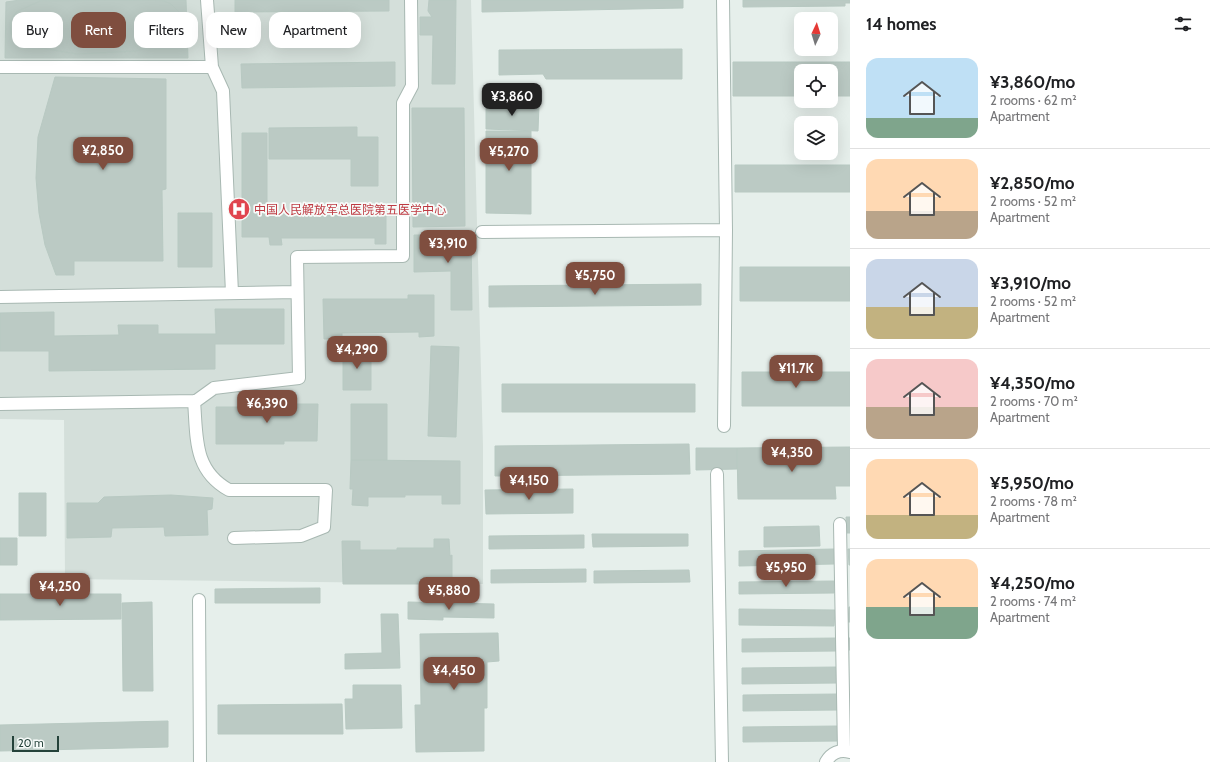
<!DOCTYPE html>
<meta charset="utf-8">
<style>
body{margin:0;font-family:Cabin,"Noto Sans SC",sans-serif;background:#f6f6f6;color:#202124;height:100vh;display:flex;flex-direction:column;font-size:15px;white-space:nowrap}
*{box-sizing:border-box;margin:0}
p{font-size:13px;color:#757577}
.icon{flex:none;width:22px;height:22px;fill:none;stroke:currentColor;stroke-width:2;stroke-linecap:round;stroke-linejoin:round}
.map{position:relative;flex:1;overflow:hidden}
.panel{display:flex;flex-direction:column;background:#fff;width:360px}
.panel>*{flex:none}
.banner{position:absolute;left:12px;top:12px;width:380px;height:36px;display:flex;gap:8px}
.needle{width:26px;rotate:4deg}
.buttons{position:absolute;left:794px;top:12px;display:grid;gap:8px}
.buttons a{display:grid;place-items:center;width:44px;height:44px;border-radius:8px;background:#fff;box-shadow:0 4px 16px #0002;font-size:20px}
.scale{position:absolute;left:12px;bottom:10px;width:47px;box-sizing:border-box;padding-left:4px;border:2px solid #24423a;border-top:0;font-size:11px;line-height:14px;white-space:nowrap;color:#24423a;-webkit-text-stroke:3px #f7fbf9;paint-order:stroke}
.price{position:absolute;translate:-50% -34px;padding:0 9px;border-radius:8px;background:#7f4e3f;color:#fff;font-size:13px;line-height:26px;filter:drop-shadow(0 1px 2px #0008)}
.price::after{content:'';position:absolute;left:50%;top:24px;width:12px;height:9px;margin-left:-6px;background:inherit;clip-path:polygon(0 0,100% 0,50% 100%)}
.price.selected{background:#222;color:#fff}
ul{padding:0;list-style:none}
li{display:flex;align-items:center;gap:12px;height:100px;padding:0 16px}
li+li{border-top:1px solid #e0e0e0}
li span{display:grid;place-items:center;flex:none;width:112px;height:80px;border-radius:12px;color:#555}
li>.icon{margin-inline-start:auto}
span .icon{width:48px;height:48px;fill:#fffc;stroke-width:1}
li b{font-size:17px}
h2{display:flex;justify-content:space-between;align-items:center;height:48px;padding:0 16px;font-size:17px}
.chip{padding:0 14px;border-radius:12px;background:#fff;box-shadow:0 4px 16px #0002;font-size:14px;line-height:36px}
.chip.selected{background:#7f4e3f;color:#fff}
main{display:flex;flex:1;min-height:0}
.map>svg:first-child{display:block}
.built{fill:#d4dfda}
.building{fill:#bbcac4;stroke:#b8c9c2}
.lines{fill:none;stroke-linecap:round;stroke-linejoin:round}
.street-casing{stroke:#a8b8b2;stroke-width:14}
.street{stroke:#fff;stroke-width:12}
.labels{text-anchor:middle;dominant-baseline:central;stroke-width:3.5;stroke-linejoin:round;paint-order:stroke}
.health-label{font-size:12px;fill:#be3a42;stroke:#f7fbf9;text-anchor:start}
</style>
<main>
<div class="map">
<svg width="850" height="762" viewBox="0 0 850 762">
<rect width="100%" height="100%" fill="#e6efeb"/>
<path class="built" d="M0,0H471L483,446V584L65,579L64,420L0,419Z"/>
<path class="building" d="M20,0H186L188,58H5L6,2Z
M140,0L164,1L171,4L181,14L183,21L181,30L176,38L136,51L77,54L35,47L18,41L11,34L10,23L16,12L40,1Z
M235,0H389V11L235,12Z
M429,0H456L455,84H432L433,35H420V17H432L428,11Z
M482,0H683V8L482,12Z
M743,0H850V3H845V6L743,7Z
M682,49V79H546L543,74L499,75V50Z
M395,62V86L242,88L241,64Z
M733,62H850V96H831V71H801V96H733Z
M55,77L166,79V189L162,190L163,261H74V275H56L45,245L39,213L36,178L38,137Z
M486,103L539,105L538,131L486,129Z
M412,108H464L465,226L413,227Z
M357,127V137H378V186H351V159H269V128Z
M486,131H531V214L486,213Z
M242,133H267V212H386V244H375V238H281L282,245H270L269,237H242Z
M735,165H850V192H735Z
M178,213H212V267H178Z
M414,235H471L472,310H451V271L414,272Z
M740,267H850V301H740Z
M701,284V305L489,307V286Z
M408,295H434V336L419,337V332L342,333V339H324L323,299H408Z
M215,309H284V344H215V369L49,371V351H0V313L54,312V336L119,335L118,325H158V334H216Z
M431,346L459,347L456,437L428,436Z
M343,349H371V390H343Z
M742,372H850V406H742Z
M502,384H695V412H502Z
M276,404H318L317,441H284V444H216V407H276Z
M351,404H387V460H351Z
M689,444L690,474L495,476V446Z
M850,447V486H835L836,499H738L737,448Z
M696,448H737V469L696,470Z
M351,460L460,461V504H442V495H405V497H368V506L352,505L353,489H350Z
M573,489V513L486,514L485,490Z
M19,493H46V536H19Z
M171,495L213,498L212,509L207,510L208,535L165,536L164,527L112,528L111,537L67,538V503H98L104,497Z
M846,517H850V533H847Z
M819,526L820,546L764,547V527Z
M592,534H688V546L593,547Z
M584,535V548L489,549V536Z
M0,538H17V565H0Z
M434,539H449L450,556L452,555V584H343L342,541H360V550H397V548H434Z
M834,549V564L739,566V551Z
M848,549H850V565H849Z
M586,569V582L491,583V570Z
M689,570L690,582L594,583V571Z
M834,581V593L739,594V582Z
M320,588V603H215V589Z
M0,594H121V619L0,620Z
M152,602L153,691H123L122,603Z
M408,602L494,604V618L443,617V620L408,619Z
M849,607H850V622H848Z
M739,609L835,610L834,626L739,625Z
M381,614H398L400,668L345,669V654L382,653Z
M498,633L499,661L487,662V708H484V751L416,752L415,705H421L420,634Z
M837,638V651L742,652V639Z
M848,638H850V650H848Z
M838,667V683L742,684V668Z
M353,685H401L402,728L346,729L345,699H353Z
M838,694L839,710L743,711V695Z
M342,704L343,734H218V705Z
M168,721V747L0,751V725Z
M838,726L839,741L743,742V727Z"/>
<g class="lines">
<g class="street-casing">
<path id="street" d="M723,0L726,230L724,426
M0,67H212L207,0
M212,67L223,91L232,293
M482,232L726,230
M0,297L297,292
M194,401C197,437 193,470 229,490H326L324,527L301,536L234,538
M0,404L196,401L214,388L299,378L297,257L403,256V103L412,86L411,0
M717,474L722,762
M840,524L844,751
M199,600L200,762
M826,762C831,753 840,749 850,752"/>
</g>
<use href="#street" class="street"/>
</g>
<defs>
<g id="hospital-disc" transform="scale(1.15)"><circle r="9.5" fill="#e0444e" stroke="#f7fbf9"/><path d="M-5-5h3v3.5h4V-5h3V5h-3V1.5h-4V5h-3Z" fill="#fff"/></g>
</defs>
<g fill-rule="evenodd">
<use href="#hospital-disc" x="239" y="209"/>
</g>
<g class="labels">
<g class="health-label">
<text x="254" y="209">中国人民解放军总医院第五医学中心</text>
</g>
</g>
</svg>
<div class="buttons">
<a><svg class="needle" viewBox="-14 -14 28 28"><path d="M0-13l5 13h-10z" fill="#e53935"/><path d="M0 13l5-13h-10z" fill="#757577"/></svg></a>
<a><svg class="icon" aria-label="locate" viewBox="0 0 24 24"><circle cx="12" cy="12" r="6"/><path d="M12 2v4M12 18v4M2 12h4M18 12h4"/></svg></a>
<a><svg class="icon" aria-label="layers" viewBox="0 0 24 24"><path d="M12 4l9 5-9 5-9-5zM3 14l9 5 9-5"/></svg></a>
</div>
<div class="scale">20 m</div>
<b class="price selected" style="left:512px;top:117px">¥3,860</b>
<b class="price" style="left:103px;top:171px">¥2,850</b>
<b class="price" style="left:509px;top:172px">¥5,270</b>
<b class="price" style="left:448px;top:264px">¥3,910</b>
<b class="price" style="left:595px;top:296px">¥5,750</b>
<b class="price" style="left:357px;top:370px">¥4,290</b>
<b class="price" style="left:796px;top:389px">¥11.7K</b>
<b class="price" style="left:267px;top:424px">¥6,390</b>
<b class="price" style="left:792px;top:473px">¥4,350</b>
<b class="price" style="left:529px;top:501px">¥4,150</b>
<b class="price" style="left:786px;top:588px">¥5,950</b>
<b class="price" style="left:60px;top:607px">¥4,250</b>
<b class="price" style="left:449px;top:611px">¥5,880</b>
<b class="price" style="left:454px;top:691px">¥4,450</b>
<div class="banner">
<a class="chip">Buy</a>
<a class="chip selected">Rent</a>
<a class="chip">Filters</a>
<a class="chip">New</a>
<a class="chip">Apartment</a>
</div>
</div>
<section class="panel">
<h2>14 homes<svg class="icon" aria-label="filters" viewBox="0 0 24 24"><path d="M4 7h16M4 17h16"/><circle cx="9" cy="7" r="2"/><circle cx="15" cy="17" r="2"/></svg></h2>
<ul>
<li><span style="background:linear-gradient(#bfe0f5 75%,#7fa58c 0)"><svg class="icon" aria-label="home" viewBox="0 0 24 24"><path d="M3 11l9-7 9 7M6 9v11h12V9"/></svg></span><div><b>¥3,860/mo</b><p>2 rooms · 62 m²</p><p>Apartment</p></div></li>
<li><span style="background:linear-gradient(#ffd9b3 65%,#b9a48a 0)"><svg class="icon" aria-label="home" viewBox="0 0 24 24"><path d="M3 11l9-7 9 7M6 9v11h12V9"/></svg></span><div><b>¥2,850/mo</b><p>2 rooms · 52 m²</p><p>Apartment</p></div></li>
<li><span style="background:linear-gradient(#c9d6e8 60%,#c2b280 0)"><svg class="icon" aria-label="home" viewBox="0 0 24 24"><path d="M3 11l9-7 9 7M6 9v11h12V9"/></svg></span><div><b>¥3,910/mo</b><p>2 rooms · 52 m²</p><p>Apartment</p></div></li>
<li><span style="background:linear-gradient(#f6c9c9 60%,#b9a48a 0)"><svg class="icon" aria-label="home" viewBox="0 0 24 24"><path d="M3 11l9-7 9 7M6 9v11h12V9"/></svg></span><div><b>¥4,350/mo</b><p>2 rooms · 70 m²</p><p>Apartment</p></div></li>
<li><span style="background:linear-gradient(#ffd9b3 70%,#c2b280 0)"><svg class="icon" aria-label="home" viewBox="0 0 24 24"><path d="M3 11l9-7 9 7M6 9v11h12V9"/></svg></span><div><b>¥5,950/mo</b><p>2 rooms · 78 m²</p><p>Apartment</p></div></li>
<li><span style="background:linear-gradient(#ffd9b3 60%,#7fa58c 0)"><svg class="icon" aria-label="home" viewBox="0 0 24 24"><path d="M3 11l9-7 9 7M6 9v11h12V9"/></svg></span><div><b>¥4,250/mo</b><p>2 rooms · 74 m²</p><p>Apartment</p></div></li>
</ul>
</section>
</main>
